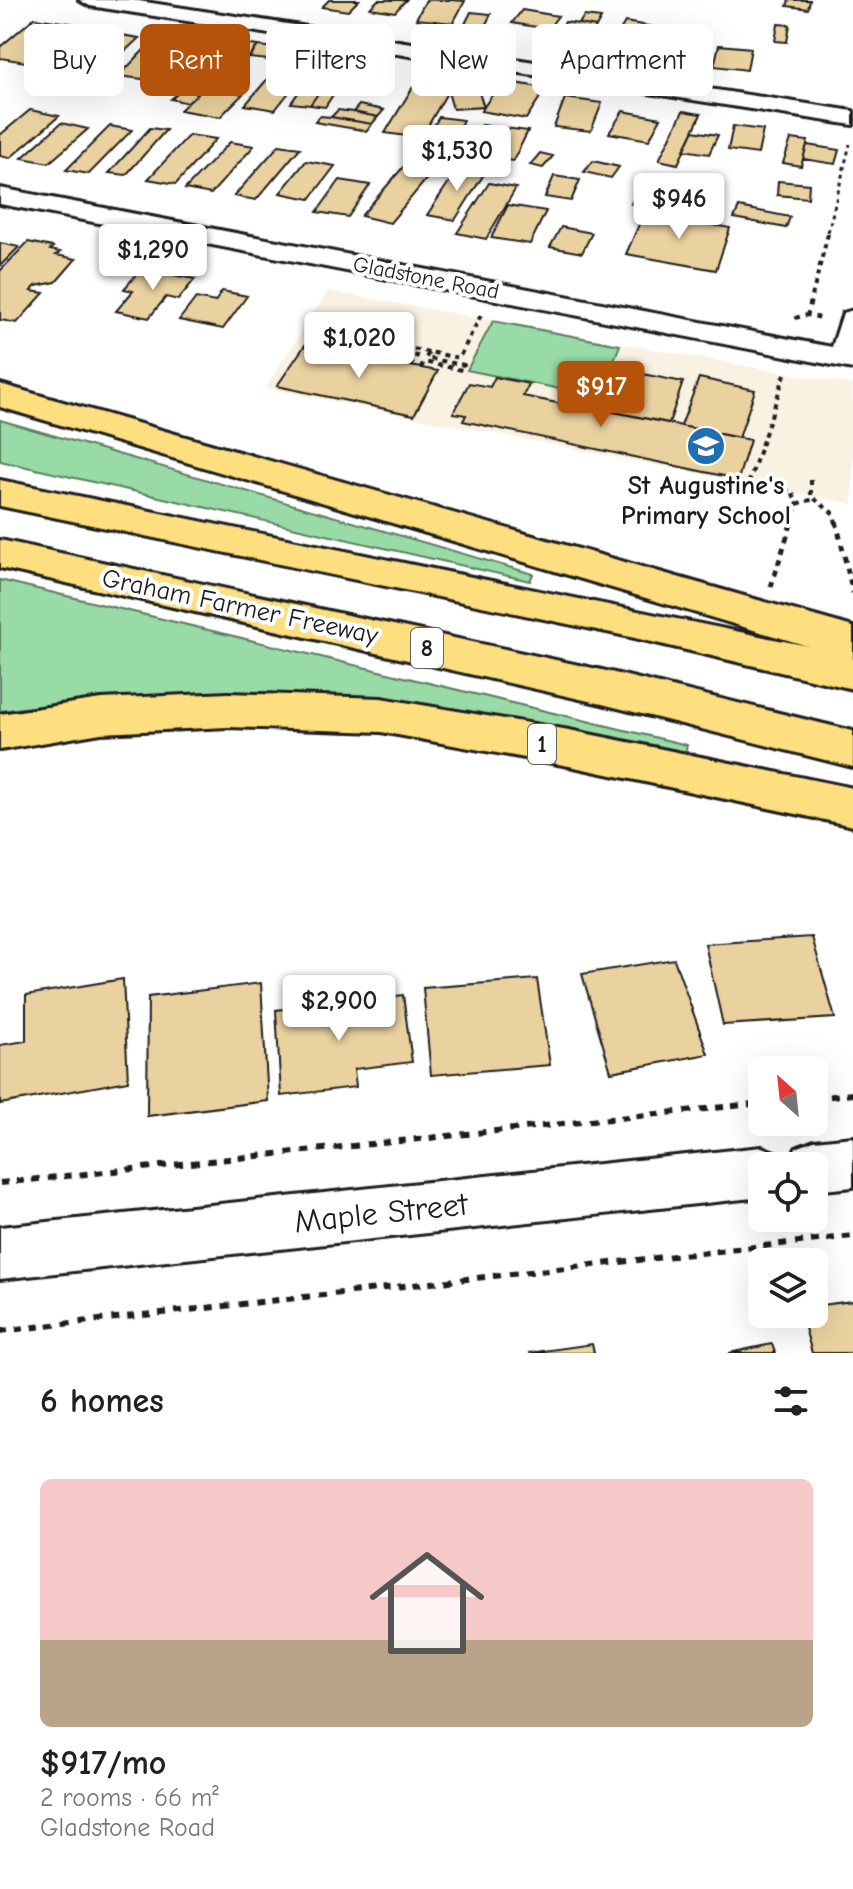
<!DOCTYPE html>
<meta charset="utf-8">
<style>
body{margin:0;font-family:"Comic Neue",sans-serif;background:#f2f2f2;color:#202124;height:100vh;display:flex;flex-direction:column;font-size:30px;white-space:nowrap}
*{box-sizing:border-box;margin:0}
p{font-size:26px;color:#757577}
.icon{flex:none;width:44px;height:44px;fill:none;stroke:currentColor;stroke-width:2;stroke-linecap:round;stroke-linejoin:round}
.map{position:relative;height:1353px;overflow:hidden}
.panel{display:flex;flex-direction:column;background:#fff;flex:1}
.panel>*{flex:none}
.top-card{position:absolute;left:24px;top:24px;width:806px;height:72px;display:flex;gap:16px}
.needle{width:52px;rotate:333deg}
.fabs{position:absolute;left:748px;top:1056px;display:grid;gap:16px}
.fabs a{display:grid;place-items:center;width:80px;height:80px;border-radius:12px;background:#fff;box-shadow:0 8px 32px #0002;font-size:40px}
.price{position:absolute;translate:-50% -68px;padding:0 18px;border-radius:8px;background:#fff;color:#222;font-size:26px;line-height:52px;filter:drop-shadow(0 2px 4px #0008)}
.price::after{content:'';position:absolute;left:50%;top:48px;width:24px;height:18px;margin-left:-12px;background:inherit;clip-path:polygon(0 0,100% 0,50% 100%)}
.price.on{background:#b45309;color:#fff}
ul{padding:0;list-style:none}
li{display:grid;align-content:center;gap:16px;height:424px;padding:0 40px}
li span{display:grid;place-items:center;height:248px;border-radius:12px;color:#555}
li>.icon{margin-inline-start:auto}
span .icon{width:144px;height:144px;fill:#fffc;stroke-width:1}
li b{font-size:34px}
h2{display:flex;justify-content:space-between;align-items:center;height:96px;padding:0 40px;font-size:34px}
.pill{padding:0 28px;border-radius:12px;background:#fff;box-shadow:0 8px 32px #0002;font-size:28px;line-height:72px}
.pill.on{background:#b45309;color:#fff}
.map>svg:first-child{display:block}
.built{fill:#f9f2e2}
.green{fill:#99dba6;stroke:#5a7c61;stroke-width:2}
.building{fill:#ead2a0;stroke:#1c1c1c;stroke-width:2}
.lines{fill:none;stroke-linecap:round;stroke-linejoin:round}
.minor-casing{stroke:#1c1c1c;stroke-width:6}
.highway-casing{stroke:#1c1c1c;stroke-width:6}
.path-far3{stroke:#1c1c1c;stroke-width:3;stroke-dasharray:4 4;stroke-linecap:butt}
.path-far2{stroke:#1c1c1c;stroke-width:4;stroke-dasharray:5 5;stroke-linecap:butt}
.path-far1{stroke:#1c1c1c;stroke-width:5;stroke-dasharray:6 6;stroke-linecap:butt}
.path{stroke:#1c1c1c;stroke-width:6;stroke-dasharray:8 8;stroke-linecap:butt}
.minor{fill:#fff;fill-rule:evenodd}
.highway{fill:#fddf80;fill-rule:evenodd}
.labels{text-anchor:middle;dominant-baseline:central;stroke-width:8;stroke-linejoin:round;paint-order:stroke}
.far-street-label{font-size:22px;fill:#1c1c1c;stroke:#fff}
.shield{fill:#fff;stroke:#606060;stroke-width:2}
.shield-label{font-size:24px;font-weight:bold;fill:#1c1c1c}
.poi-label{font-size:26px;font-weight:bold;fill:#1c1c1c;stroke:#fff}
.street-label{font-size:26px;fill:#1c1c1c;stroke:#fff}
.near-street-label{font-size:32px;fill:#1c1c1c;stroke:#fff}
</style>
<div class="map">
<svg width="853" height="1353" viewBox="0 0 853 1353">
<rect width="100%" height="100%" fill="#fff"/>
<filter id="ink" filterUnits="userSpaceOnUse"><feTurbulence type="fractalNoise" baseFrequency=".0125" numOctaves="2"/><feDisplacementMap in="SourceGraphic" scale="16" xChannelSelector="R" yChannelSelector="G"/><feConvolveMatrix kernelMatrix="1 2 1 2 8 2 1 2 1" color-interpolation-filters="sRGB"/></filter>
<g filter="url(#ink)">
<path class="built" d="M328,291L853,385V504L265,388Z"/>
<path class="green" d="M493,321L620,345L599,397L467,370Z
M0,420L533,574L530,581L0,461Z
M0,580L687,745L682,764L202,695L71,702L0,711Z"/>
<path class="building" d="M329,0H359L348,11L322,7Z
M378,0H406L395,12L370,8Z
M426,0H451L465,1L453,23L416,19Z
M789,0H810L808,9L787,6Z
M522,10L558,16L548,29L512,23Z
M471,12L491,14L481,34L461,32Z
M584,16L601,18L596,27L579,24Z
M34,18L76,24L32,63L0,58V47Z
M565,22L579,24L596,27L587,45L554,41Z
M625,22L654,27L636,57L607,52Z
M778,24L790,25L787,42L775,41Z
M82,25L90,28L45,71L29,69Z
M90,28L107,31L56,79L39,77Z
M115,34L139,38L107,68L82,64Z
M159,34L182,37L142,79L119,76Z
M197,40L213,42L184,78L167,75Z
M237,43L258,46L241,67L221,64Z
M719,45L751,48L747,70L714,66Z
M258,46L278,48L269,60L249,58Z
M323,57L342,59L310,105L291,103Z
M282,62L310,66L275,110L245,105Z
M334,71L348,72L325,107L310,105Z
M422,72L456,77L421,138L385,133Z
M502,81L546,88L526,119L481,111Z
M205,87L243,94L220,117L180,110Z
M182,90L198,93L188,103L171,99Z
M478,90L484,107L453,109L448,92Z
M565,98L602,103L591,131L554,127Z
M359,105L384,110L378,117L353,112Z
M30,110L59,116L10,158L0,156V135Z
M338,110L353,112L378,117L372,124L331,117Z
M623,111L661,118L649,140L609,133Z
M683,111L701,114L678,164L659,160Z
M320,116L331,117L372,124L367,131L315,122Z
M439,117L463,120L449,147L423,144Z
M61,123L88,129L49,163L22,158Z
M482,125L528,131L513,161L465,154Z
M110,126L132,130L89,174L66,170Z
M733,126L763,130L758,154L728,150Z
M150,128L166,130L126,175L109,173Z
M693,131L718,135L709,154L684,150Z
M189,135L216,139L176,184L148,179Z
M791,139L808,141L801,166L783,163Z
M230,142L254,146L211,194L185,189Z
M279,145L300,148L256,200L234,196Z
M807,145L839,150L835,164L803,159Z
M416,152L444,158L390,223L361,216Z
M540,153L553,156L543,168L530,165Z
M306,161L335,166L310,199L280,193Z
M593,161L619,167L611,178L584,172Z
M459,167L486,171L455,220L427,215Z
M554,176L580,180L571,201L545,197Z
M340,180L370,185L348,217L317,212Z
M778,181L809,184L808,198L777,195Z
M489,183L516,188L486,239L457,233Z
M639,186L670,192L661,209L631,204Z
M508,205L546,211L530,244L491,238Z
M739,207L790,217L786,228L734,218Z
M644,213L730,228L716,270L626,254Z
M561,227L592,233L582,253L550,247Z
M28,242L53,247L50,250L60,252L56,255L76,259L56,282L36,286L31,291L44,293L17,323L0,320V271Z
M0,243L19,247L0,266Z
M141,269L195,279L178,300L166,297L149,318L116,311L133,291L124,289Z
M222,291L247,296L223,329L179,320L196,298L215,302Z
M305,345L410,366L438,371L414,415L277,386Z
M617,369L683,382L669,423L599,409Z
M495,377L529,384L523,396L572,406L575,398L601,403L599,409L750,440L738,479L463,421L466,415L453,413L469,383L490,387Z
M699,378L755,390L739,438L681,426Z
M812,937L835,1018L723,1025L705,944Z
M674,959L708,1054L611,1072L582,974Z
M123,979L128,1081L0,1104V1045L26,1041V995Z
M537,979L550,1065L431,1075L423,988Z
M261,983L268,1101L147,1116L148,997Z
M403,995L412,1062L354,1069L356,1087L281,1096L276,1010Z
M853,1301V1353H812L801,1314H814V1306Z
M592,1344L594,1353H529Z
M772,1344L775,1353H729Z"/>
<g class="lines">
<g class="minor-casing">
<path id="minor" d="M79,0H132L853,111V125L90,6Z
M0,188L832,347L843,313L853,310V369L0,204Z
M853,1137V1187L814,1191V1166H789L796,1148L814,1141Z
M762,1147L780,1154L785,1166H762V1197L0,1279V1227Z"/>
</g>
<g class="highway-casing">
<path id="highway" d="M0,384L853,627V689L626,636L0,506V480L808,646L0,407Z
M0,540L602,670L853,731V767L602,704L0,568Z
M228,693L381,698L569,730L853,788V826L569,766L381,732L228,727L101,733L0,750V714L101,699Z"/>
</g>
<path class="path-far3" d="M828,232L850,144"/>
<path class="path-far2" d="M807,316L829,230
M795,318L807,315L821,318
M410,366L417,356L393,350L396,346L429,352
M421,368L424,362L462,370L464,365L426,358L429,352L459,358L481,315
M785,374L749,482L792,491L797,504
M811,480V496L834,514L836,523
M791,523L797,504L814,499"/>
<path class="path-far1" d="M836,521L853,593
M771,587L792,521"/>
<path class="path" d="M814,1098L853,1094
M0,1183L762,1103
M0,1331L853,1236"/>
<use href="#minor" class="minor"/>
<use href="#highway" class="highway"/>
</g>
</g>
<defs>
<g id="school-disc" transform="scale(2)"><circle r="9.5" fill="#1f6fb2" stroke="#fff"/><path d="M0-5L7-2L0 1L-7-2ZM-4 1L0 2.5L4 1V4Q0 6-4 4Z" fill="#fff"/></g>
</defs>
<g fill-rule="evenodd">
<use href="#school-disc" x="706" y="446"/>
</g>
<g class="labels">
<g class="far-street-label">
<text transform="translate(426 278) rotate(11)">Gladstone Road</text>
</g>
<g class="shield">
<rect x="411" y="628" width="32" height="40" rx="6"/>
<rect x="528" y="724" width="28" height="40" rx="6"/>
</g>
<g class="shield-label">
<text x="427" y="648">8</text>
<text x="542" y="744">1</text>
</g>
<g class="poi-label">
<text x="706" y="486">St Augustine's<tspan x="706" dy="30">Primary School</tspan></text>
</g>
<g class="street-label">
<text transform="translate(240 607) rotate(12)">Graham Farmer Freeway</text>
</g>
<g class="near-street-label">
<text transform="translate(381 1213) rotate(-6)">Maple Street</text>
</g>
</g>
</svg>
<div class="fabs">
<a><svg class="needle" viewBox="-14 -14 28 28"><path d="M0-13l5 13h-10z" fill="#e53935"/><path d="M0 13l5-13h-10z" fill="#757577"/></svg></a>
<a><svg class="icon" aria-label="locate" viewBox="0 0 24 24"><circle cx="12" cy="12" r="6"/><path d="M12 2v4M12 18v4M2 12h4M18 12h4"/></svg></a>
<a><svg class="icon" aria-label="layers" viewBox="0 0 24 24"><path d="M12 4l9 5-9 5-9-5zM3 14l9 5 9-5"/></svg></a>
</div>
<b class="price" style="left:457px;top:193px">$1,530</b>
<b class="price" style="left:679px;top:241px">$946</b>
<b class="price" style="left:153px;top:292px">$1,290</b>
<b class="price" style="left:359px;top:380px">$1,020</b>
<b class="price on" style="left:601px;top:429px">$917</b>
<b class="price" style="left:339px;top:1043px">$2,900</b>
<div class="top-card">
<a class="pill">Buy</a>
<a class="pill on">Rent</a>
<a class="pill">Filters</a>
<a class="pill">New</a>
<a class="pill">Apartment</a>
</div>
</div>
<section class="panel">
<h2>6 homes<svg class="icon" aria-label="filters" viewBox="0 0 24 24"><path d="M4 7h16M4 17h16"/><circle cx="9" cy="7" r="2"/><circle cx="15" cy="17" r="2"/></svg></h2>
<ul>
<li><span style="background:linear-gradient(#f6c9c9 65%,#b9a48a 0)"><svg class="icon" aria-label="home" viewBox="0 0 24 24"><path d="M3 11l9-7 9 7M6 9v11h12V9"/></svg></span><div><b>$917/mo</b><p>2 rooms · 66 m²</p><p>Gladstone Road</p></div></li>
</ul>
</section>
